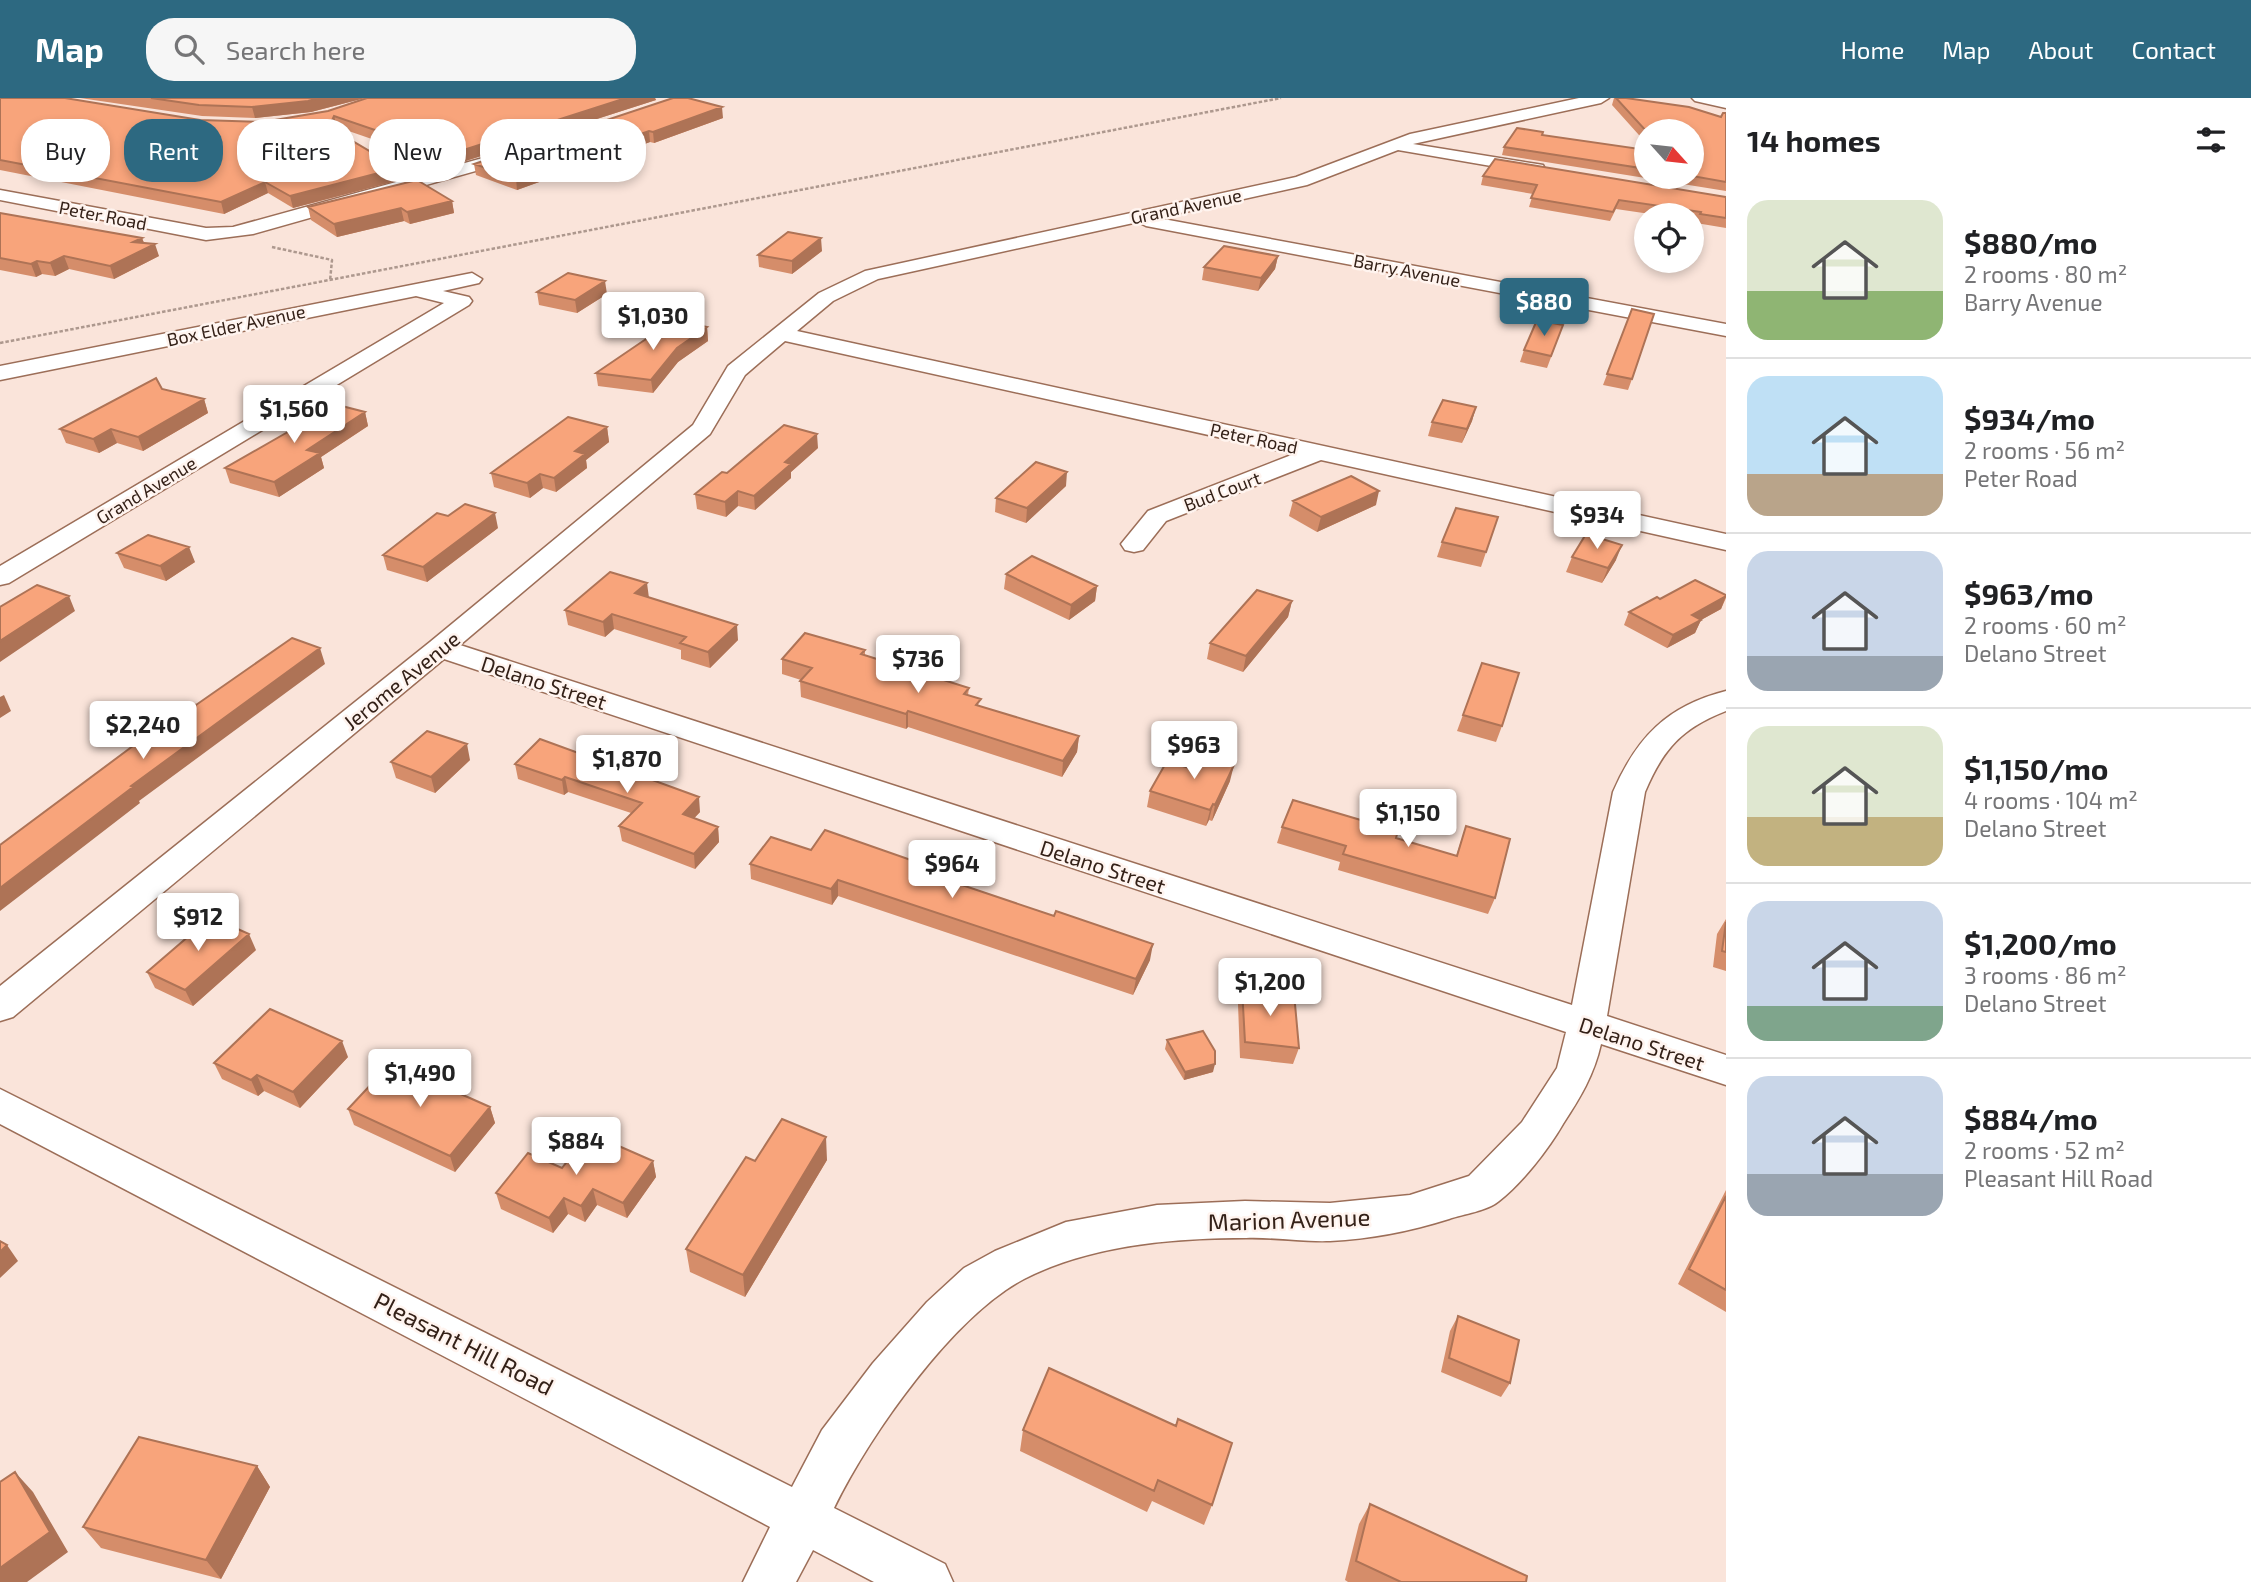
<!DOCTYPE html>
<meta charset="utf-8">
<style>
body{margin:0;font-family:"Exo 2",sans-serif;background:#f6f6f6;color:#202124;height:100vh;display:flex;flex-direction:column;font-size:26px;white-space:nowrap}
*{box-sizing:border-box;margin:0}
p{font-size:23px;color:#757577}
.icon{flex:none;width:38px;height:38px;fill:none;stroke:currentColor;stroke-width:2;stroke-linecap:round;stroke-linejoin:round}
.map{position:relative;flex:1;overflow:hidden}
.side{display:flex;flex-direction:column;background:#fff;width:525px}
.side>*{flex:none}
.hud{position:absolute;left:21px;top:21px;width:665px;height:63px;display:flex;gap:14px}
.needle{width:46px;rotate:117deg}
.controls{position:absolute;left:1634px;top:21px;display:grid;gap:14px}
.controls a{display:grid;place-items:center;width:70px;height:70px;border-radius:50%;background:#fff;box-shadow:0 4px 10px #0003;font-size:35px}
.price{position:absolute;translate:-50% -60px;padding:0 16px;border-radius:7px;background:#fff;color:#222;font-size:23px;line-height:46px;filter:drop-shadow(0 2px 4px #0008)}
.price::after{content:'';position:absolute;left:50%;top:42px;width:21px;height:16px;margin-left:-10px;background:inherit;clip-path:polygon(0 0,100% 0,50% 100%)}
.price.current{background:#2d6981;color:#fff}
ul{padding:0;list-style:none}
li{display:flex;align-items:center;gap:21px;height:175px;padding:0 21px}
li+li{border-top:2px solid #e0e0e0}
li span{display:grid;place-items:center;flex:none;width:196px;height:140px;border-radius:21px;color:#555}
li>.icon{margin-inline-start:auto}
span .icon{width:84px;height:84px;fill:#fffc;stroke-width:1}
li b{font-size:30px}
h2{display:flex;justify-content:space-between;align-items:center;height:84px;padding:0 21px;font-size:30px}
.pill{padding:0 24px;border-radius:28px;background:#fff;box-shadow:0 4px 10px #0003;font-size:24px;line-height:63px}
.pill.current{background:#2d6981;color:#fff}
header{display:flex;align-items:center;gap:42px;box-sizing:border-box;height:98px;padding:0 35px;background:#2d6981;color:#fff}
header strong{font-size:33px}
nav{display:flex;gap:38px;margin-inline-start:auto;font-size:24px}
.search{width:490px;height:63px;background:#f6f6f6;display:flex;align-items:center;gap:18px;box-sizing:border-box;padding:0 24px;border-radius:28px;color:#757577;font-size:26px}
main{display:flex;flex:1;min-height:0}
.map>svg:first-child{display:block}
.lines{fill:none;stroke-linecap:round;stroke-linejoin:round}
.minor-casing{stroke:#9c6e58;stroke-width:3}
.path{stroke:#ad988e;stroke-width:2.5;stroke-dasharray:3.5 2;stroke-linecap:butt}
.minor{fill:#fff;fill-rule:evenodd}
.wall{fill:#d58d6a}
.shaded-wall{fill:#ae7356}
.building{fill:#f8a47b;stroke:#ae7356;stroke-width:2}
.labels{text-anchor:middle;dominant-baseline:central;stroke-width:5;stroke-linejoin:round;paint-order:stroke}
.far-street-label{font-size:18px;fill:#342118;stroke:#fff4ef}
.street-label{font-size:21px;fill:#342118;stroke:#fff4ef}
.near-street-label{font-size:24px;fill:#342118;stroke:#fff4ef}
</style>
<header>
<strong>Map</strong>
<div class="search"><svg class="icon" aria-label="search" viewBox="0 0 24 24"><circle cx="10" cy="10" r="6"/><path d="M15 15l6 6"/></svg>Search here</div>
<nav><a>Home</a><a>Map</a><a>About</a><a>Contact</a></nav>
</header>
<main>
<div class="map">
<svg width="1726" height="1484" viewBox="0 0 1726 1484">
<rect width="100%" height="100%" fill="#fae4da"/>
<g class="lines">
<g class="minor-casing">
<path id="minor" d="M1579,0H1609L1601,5L1413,46L1537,66L1543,67L1545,71L1543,75L1537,76L1398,52L1307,87L1158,120L1726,226V238L1146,128L1138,124L878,181L833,203L797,233L1726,436V452L1321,362L1166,423L1143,452L1134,454L1125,452L1121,446L1148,413L1294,356L785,243L745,277L710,336L460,547L1572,907L1613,694C1637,639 1667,608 1726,593V613C1682,630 1663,651 1645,694L1607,918L1726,957V987L1601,946C1594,977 1580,1000 1563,1026C1548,1052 1522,1085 1499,1103C1487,1113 1464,1116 1449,1121C1411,1133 1371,1141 1330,1143C1302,1144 1274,1139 1246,1140C1173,1140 1090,1147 1024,1181C952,1219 870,1337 834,1410L945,1466L953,1484H874L813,1452L796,1484H743L770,1429L0,1026V991L792,1389L822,1332L873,1265L927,1204L964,1170L995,1153L1066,1124L1157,1107L1245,1103L1330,1105L1410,1097L1469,1078L1522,1024L1557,970L1566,934L444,561L13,919L0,923V888L430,544L693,327L728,268L819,195L865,173L1296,79L1410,36Z
M1692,0H1726V10L1695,3Z
M519,50L525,51L527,55L525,59L253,136L206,142L0,102V92L206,130L233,129Z
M472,175L482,181L479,185L443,193L469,199L472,203L469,207L9,485L0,487V468L444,205L416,198L0,282V268Z"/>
</g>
<path class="path" d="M272,149L332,162L330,183
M0,245L1281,0"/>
<use href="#minor" class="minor"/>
</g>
<path class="wall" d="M0,0L200,22L263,24L328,13L367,0H655L656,2L450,68L337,29L335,33L400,82L293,110L268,95L224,116L0,72Z
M80,0H365L311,14L255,20L202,18Z
M673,0L723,20L654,45L650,44L517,92L476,77L474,66Z
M1614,0H1626L1721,19L1726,15V93L1502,57L1504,49L1542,37L1647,52V79H1692L1647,33V46L1612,7Z
M1483,78L1726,99V130L1696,125L1697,123H1692V117H1657L1616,111L1610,123L1529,109L1533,96L1481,87Z
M452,103L454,115L410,126L404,123L337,139L311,122L308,109Z
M0,115L142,140L144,145L159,158L114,181L69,171L55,178L42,176L36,179L0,172Z
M822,153L792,176L759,169L758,157Z
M1278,158L1275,171L1258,193L1202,182L1204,169Z
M537,194L607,196L577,215L539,207Z
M1632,211V281L1628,292L1603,287Z
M1563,227L1547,270L1520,264L1524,252Z
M707,229L708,243L678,264L653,295L598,288L596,275Z
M162,291L204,301L208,315L143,353L117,345L99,355L66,345L60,331Z
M1476,309L1472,323L1462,345L1428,338L1432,324Z
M365,314L368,328L321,359L324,370L279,399L230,385L225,370Z
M607,329L609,344L586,362L587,370L556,394L543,390L530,400L494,389L491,375Z
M818,350L791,374V380L755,412L738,408L726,419L697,411L695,396L727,375Z
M1066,388L1026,425L995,414L996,400Z
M1293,403L1376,407L1317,434L1289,418Z
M1498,419L1481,469L1437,459L1442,444Z
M498,430L427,484L387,472L383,457Z
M117,455L195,464L166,483L124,470Z
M1572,459L1616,462L1602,485L1566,474Z
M1006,476L1097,488L1095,503L1069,522L1004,491Z
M1726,497V500L1721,511L1701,522L1695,535L1667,550L1624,527L1629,514L1660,501Z
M648,499L738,542L710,570L681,561V552L614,531L605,539L568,527L565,512Z
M1292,503L1288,519L1243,574L1207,561L1210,545Z
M865,552V557L969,590L968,597L981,609L1079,638L1077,654L1062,679L908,629L906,631L801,599L800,583L801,582L782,576V561Z
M1482,565L1502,628L1496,644L1457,633Z
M470,662L435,695L396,680L391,664Z
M515,666L700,714L694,720L718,729L719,744L695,771L622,743L619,728L631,715L568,694L564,697L518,681Z
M1230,683L1212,723L1209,722L1206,728L1147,709L1150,693Z
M1466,728L1495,800L1488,816L1338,772L1340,764L1277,745L1282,729L1396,740L1456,758Z
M811,752L951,784L1150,862L1133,897L838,798L832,807L751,781L750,766Z
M1726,821V873L1713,869L1717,836Z
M256,852L193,908L155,890L147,874Z
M1242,890L1299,950L1293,966L1240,960L1238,906Z
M1167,942L1213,974L1184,982L1165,951Z
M348,959L300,1010L264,993L258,998L222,981L214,965Z
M490,1009L495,1025L455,1074L354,1027L348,1011Z
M827,1062L745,1199L690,1174L686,1151L755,1063Z
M653,1063L656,1079L627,1120L597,1107L585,1124L568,1116L553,1135L501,1111L496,1095L562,1070Z
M1726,1092V1214L1678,1186Z
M1458,1218L1510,1285L1501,1299L1441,1274L1450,1233Z
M1176,1328L1212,1407L1204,1427L1152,1403L1147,1414L1020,1353L1023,1332Z
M257,1368L270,1389L221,1481L101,1450L83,1429Z
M1370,1406L1526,1484H1348L1345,1482L1359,1426Z"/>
<path class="shaded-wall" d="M319,0H365L311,14L255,20L252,9Z
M626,0H655L656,2L450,68L448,57Z
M722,9L723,20L654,45L653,34Z
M334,18L337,29L332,40L329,29Z
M649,33L650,44L517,92L516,80Z
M398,70L400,82L293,110L290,98Z
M265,84L268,95L224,116L221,104Z
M452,103L454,115L410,126L407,114Z
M401,110L404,123L337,139L334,126Z
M142,140L146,150L155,146L159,158L114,181L110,168L133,144Z
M821,140L822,153L792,176V163Z
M64,158L69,171L55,178L50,165Z
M1278,158L1275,171L1258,193L1261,180Z
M37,163L42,176L36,179L31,166Z
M605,183L607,196L577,215L575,202Z
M707,229L708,243L678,264L653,295L651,282L677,250Z
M204,301L208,315L143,353L138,339Z
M1476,309L1472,323L1462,345L1467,331Z
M365,314L368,328L321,359L324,370L279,399L274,384L307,352Z
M607,329L609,344L586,362L587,370L556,394L554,380L575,353Z
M111,331L117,345L99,355L93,341Z
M817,336L818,350L791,374V380L755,412L754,398L785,364Z
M1067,374L1066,388L1026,425L1027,410Z
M540,376L543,390L530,400L527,385Z
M738,393V408L726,419L725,404Z
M1379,393L1376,407L1317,434L1321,419Z
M495,415L498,430L427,484L423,469Z
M1622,447L1616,462L1602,485L1608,470Z
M189,449L195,464L166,483L160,468Z
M647,485L649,500L635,495Z
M1097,488L1095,503L1069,522L1071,507Z
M69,498L75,513L0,564V543Z
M1726,498L1721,511L1701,522L1695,535L1667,550L1673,537L1692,517Z
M1292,503L1288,519L1243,574L1246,558Z
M612,516L614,531L605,539L603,524Z
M737,527L738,542L710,570L708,554Z
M320,550L325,566L139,703L140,705L0,813V790L131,688Z
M4,597L11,613L0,620V599Z
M908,613V629L906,631V616Z
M1079,638L1077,654L1062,679L1063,663Z
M467,646L470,662L435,695L431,679Z
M1234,667L1230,683L1212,723L1215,707Z
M565,679L568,694L564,697L562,682Z
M699,699L700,714L684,731L683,716Z
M1213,706L1209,722L1206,728L1210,712Z
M718,729L719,744L695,771L694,756Z
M838,782V798L832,807L831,791Z
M249,836L256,852L193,908L185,892Z
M1153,846L1150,862L1133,897L1136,881Z
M342,943L348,959L300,1010L293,994Z
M1215,966L1213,974L1184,982L1185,974Z
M257,977L264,993L258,998L251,982Z
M490,1009L495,1025L455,1074L450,1058Z
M826,1039L827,1062L745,1199L743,1177Z
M653,1063L656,1079L627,1120L623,1105Z
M593,1091L597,1107L585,1124L581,1108Z
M564,1100L568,1116L553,1135L549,1120Z
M7,1147L18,1163L0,1180V1154Z
M257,1368L270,1389L221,1481L206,1462Z
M15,1374L33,1394L68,1454L27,1484H0V1470Z"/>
<path class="building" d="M0,0H65L200,22L263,24L328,13L367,0H626L448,57L334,18L329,29L398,70L290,98L265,84L221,104L0,62Z
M151,0H319L308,3L252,9L199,7Z
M673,0H688L722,9L653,34L649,33L516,80L474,66Z
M1616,0H1626L1689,9L1721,19L1723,15H1726V84L1692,78V33L1647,34Z
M1517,30L1543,34L1542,37L1647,52V71L1504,49Z
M1495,61L1726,99V120L1700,116L1701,114L1619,102L1613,114L1531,100L1537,87L1483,78Z
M417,82L452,103L407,114L401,110L334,126L308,109Z
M0,115L142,140L133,144L155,146L110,168L64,158L50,165L37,163L31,166L0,160Z
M788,134L821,140L792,163L758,157Z
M1224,148L1278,158L1261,180L1204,169Z
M568,175L605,183L575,202L537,194Z
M1632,211L1654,216L1632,281L1607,276Z
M674,222L707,229L677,250L651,282L596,275Z
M1537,222L1563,227L1551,258L1524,252Z
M156,280L162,291L204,301L138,339L111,331L93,341L60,331Z
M1443,302L1476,309L1467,331L1432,324Z
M334,306L365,314L307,352L320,355L274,384L225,370L286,335Z
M568,319L607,329L575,353L585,356L554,380L540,376L527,385L491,375Z
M784,327L817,336L785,364L791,366L754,398L738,393L725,404L695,396L722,374L727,375Z
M1036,364L1067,374L1027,410L996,400Z
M1351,378L1379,393L1321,419L1293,403Z
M465,406L495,415L423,469L383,457L437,415L448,418Z
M1456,410L1498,419L1486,454L1442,444Z
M1586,436L1622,447L1608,470L1572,459Z
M148,437L189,449L160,468L117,455Z
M1032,458L1097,488L1071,507L1006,476Z
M610,474L647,485L635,495L737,527L708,554L680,545L686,539L612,516L603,524L565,512Z
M1695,482L1726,497V498L1692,517L1701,522L1673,537L1629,514L1657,499L1660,501Z
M37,487L69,498L0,543V509Z
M1257,492L1292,503L1246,558L1210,545Z
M805,535L865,552L861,556L969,590L964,596L981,601L976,607L1079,638L1063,663L908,613L906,616L800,583L812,570L782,561Z
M292,540L320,550L131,688L133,689L0,790V747L145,639L193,606L196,607Z
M1482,565L1519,575L1502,628L1463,617Z
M427,633L467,646L431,679L391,664Z
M540,641L699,699L683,716L718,729L694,756L619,728L642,705L565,679L562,682L515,666Z
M1196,656L1234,667L1215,707L1213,706L1210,712L1150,693L1167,663L1189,670Z
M1293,702L1398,733L1396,740L1457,758L1466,728L1510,741L1495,800L1343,756L1346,748L1282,729Z
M825,732L951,776L947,782L1054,818L1056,813L1153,846L1136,881L838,782L831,791L750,766L771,739L811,752Z
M211,819L249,836L185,892L147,874Z
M1726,824V854L1722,853Z
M1242,890L1294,895L1299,950L1245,944Z
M270,911L342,943L293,994L257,977L251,982L214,965Z
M1203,933L1215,953V966L1185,974L1167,942Z
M391,965L490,1009L450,1058L348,1011Z
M782,1021L826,1039L743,1177L686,1151L746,1059L755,1063Z
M589,1035L653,1063L623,1105L593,1091L581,1108L564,1100L549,1120L496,1095L528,1055L562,1070Z
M1726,1098V1192L1689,1171Z
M0,1143L7,1147L0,1154Z
M1458,1218L1519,1242L1510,1285L1449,1260Z
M1049,1270L1176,1328L1178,1321L1232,1345L1212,1407L1158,1382L1154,1393L1023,1332Z
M139,1339L257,1368L206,1462L83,1429Z
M15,1374L50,1434L0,1470V1384Z
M1370,1406L1527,1478L1526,1484H1401L1356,1463Z"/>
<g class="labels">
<g class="far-street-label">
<text transform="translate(1186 108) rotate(-12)">Grand Avenue</text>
<text transform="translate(103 117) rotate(11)">Peter Road</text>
<text transform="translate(1407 172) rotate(11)">Barry Avenue</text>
<text transform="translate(236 227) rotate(-12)">Box Elder Avenue</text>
<text transform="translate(1254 340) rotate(12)">Peter Road</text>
<text transform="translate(146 392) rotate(-31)">Grand Avenue</text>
<text transform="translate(1222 393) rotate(-21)">Bud Court</text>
</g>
<g class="street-label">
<text transform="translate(401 582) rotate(-39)">Jerome Avenue</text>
<text transform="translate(544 584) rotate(18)">Delano Street</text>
<text transform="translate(1103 768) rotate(18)">Delano Street</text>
<text transform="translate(1642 945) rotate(18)">Delano Street</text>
</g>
<g class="near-street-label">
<text transform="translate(1289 1121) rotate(-2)">Marion Avenue</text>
<text transform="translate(464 1245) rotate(27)">Pleasant Hill Road</text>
</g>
</g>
</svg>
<div class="controls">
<a><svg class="needle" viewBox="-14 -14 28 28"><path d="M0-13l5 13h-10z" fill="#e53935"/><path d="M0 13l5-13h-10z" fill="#757577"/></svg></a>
<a><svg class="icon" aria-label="locate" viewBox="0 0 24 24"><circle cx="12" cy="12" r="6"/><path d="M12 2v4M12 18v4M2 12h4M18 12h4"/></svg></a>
</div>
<b class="price current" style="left:1544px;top:240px">$880</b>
<b class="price" style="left:653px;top:254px">$1,030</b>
<b class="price" style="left:294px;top:347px">$1,560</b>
<b class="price" style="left:1597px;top:453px">$934</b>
<b class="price" style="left:918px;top:597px">$736</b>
<b class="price" style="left:143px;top:663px">$2,240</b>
<b class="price" style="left:1194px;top:683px">$963</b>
<b class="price" style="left:627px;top:697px">$1,870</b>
<b class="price" style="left:1408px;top:751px">$1,150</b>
<b class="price" style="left:952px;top:802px">$964</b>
<b class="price" style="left:198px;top:855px">$912</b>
<b class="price" style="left:1270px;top:920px">$1,200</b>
<b class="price" style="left:420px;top:1011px">$1,490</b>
<b class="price" style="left:576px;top:1079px">$884</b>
<div class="hud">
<a class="pill">Buy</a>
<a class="pill current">Rent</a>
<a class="pill">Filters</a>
<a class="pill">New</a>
<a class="pill">Apartment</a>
</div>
</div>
<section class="side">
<h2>14 homes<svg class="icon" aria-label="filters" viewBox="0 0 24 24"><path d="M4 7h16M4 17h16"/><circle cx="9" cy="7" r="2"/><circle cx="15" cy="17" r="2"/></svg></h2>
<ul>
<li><span style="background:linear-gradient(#dfe7d0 65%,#8fb573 0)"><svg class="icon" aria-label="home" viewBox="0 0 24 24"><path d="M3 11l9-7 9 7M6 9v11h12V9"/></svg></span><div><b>$880/mo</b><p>2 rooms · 80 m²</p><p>Barry Avenue</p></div></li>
<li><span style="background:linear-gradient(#bfe0f5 70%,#b9a48a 0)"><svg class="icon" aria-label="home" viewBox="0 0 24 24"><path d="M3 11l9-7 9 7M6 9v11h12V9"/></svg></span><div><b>$934/mo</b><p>2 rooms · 56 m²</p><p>Peter Road</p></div></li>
<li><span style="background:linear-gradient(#c9d6e8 75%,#9aa5b1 0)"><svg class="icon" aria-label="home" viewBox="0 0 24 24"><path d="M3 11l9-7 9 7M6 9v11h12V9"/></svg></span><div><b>$963/mo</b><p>2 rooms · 60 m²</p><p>Delano Street</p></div></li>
<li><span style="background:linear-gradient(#dfe7d0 65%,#c2b280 0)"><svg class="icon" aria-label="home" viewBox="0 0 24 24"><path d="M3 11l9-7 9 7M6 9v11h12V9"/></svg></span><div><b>$1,150/mo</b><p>4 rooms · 104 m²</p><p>Delano Street</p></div></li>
<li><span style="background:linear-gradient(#c9d6e8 75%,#7fa58c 0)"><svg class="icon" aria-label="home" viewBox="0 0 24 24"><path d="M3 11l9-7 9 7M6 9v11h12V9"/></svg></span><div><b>$1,200/mo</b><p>3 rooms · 86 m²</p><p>Delano Street</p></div></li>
<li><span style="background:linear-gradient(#c9d6e8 70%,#9aa5b1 0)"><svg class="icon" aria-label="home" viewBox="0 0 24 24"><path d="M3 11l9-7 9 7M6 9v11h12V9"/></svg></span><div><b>$884/mo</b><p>2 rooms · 52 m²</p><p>Pleasant Hill Road</p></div></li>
</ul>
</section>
</main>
